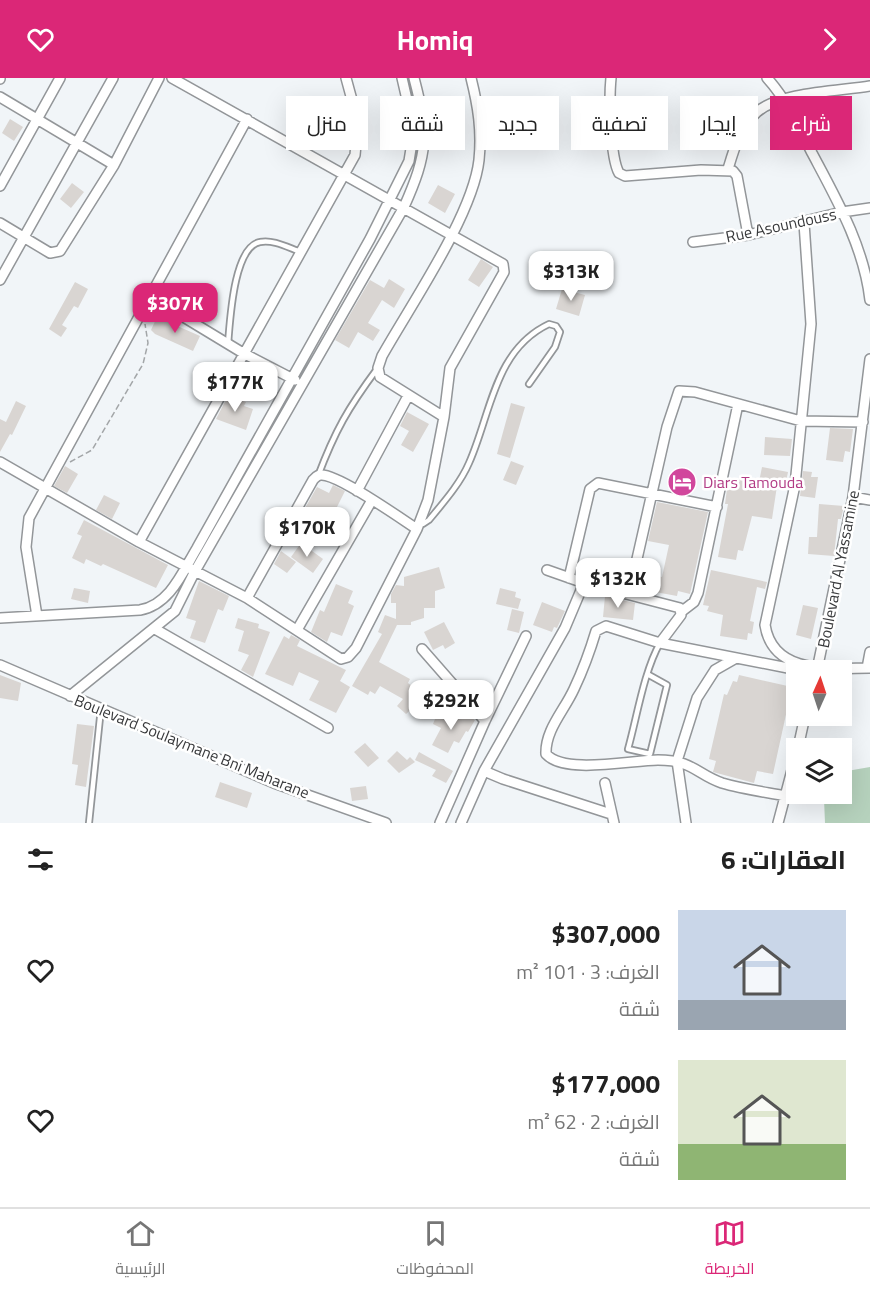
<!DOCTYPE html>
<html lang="ar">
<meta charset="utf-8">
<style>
body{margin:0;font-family:"Titillium Web",Cairo,sans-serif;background:#f6f6f6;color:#222;direction:rtl;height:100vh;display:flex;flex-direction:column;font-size:22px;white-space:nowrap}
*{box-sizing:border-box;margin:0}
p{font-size:20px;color:#767676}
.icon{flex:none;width:33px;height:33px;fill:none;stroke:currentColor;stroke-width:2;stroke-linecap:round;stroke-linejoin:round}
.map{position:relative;height:745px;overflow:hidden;direction:ltr}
.details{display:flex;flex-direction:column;background:#fff;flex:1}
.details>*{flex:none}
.guide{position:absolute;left:18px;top:18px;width:834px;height:54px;direction:rtl;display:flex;gap:12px}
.needle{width:39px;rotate:3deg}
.tools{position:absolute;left:786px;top:582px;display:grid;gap:12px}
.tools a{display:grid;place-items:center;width:66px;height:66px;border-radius:0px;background:#fff;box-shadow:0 6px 24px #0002;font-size:30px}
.price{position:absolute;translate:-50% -51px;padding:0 14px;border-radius:12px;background:#fff;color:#222;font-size:20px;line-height:39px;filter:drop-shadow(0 2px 3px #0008)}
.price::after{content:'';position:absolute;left:50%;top:36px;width:18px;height:14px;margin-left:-9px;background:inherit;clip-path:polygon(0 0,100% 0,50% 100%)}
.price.on{background:#db2777;color:#fff}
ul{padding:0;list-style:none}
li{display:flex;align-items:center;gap:18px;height:150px;padding:0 24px}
li span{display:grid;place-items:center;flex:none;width:168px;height:120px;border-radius:0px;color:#555}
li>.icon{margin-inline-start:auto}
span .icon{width:72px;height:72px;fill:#fffc;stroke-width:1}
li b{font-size:26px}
h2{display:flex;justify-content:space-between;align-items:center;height:72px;padding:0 24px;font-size:26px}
.pill{padding:0 21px;border-radius:0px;background:#fff;box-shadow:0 6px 24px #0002;font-size:21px;line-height:54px}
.pill.on{background:#db2777;color:#fff}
header{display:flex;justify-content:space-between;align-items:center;height:78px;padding:0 24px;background:#db2777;color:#fff;font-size:27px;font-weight:700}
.dock{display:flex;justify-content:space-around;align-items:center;height:84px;border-top:2px solid #e0e0e0;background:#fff;font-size:16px;color:#767676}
.dock a{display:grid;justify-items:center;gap:3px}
.dock .on{color:#db2777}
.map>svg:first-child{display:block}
.green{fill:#b6d2bd}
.building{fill:#d9d5d2}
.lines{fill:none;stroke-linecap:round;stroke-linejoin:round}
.service-casing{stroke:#939699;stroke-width:8}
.minor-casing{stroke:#939699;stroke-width:12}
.path{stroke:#a3a6a8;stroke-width:1.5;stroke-dasharray:6 3;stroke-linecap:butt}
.service{stroke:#fff;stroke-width:4.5}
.minor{stroke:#fff;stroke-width:9}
.labels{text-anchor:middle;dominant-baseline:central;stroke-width:5;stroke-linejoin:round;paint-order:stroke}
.street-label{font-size:16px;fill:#393a3c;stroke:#fff}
.hotel-label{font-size:16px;fill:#b23c85;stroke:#fff;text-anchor:start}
</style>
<header><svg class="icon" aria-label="forward" viewBox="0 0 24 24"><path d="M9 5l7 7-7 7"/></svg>Homiq<svg class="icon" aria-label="heart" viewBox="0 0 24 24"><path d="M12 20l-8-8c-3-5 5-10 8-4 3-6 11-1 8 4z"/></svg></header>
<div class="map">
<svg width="870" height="745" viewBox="0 0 870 745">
<rect width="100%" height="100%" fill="#f1f5f8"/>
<path class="green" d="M870,689V745H825L824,721L828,716H842V699L847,693Z"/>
<path class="building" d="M10,41L23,49L14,63L2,55Z
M72,105L84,114L71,130L60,121Z
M438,107L455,116L445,135L428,125Z
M481,181L493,189L479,209L468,202Z
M389,201L405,211L394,230L382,222L368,245L380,252L373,263L358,254L349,270L335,262L370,202L384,210Z
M75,204L88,211L78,230L74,228L62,247L67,250L61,259L49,251Z
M562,211L585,217L579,238L556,231Z
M157,239L200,258L193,273L155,256L151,252Z
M228,318L246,324L244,328L253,331L246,352L216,341Z
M16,323L26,328L12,357L10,356L0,374V341L6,344Z
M511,325L525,329L510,380L497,376Z
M407,334L429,346L413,374L401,367L409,353L400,348Z
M830,350L853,351L850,374L845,373L843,384L826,382Z
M765,359L792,361L790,378L764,377Z
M511,383L524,388L516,407L503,402Z
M65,388L78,396L67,415L54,408Z
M762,389L788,394L785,409L777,408L772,441L752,438L743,473L738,472L736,482L718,479L728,426H725L727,411L730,412L732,400L759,404Z
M803,393L812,394L811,399H818L815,420L800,418Z
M333,407L345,413L325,453L313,447L307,460L292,453L317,409L329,415Z
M104,417L120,425L112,441L96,432Z
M657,424L708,434L690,516L678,513L677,518L650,513L653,497L662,499L669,467L648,463Z
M819,426L844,428L841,441H838L834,478L808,476L809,459H817Z
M84,442L168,487L156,510L103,486L101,488L86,481L84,486L72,480L82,458L77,456Z
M301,465L323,481L313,495L291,479Z
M281,473L296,484L287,495L274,486Z
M439,489L445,510L435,513V530H424V540L411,544V547H397L379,584L410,601L408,605L425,619L406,636L397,628L403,621L380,608L375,616L370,613L368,617L352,608L382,556L378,554L385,537L396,541V525H391V516L396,507L404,508V499Z
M711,492L767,504L765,511L757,509L750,543L754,544L752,556L748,555L747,562L720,558L723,537L707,533L709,528L703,527Z
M199,503L229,518L223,533L218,531L205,565L190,560L196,543L186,540Z
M336,506L353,513L348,525L354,528L342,558L331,554L327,564L311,554L320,532L324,534Z
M74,510L90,513L88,525L71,521Z
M500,510L516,514L515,519L521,521L518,531L496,526Z
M605,518L635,525L633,542L603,539Z
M542,524L565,533L557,550L554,549L552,554L533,547Z
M803,527L818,530L811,561L796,557Z
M512,531L524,534L519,555L507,552Z
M238,540L259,546L258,550L270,554L253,599L241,592L249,577L238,573L244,553L235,550Z
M444,544L455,565L445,571L443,567L433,572L424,554Z
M291,557L300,562L297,568L346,592L340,603L350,609L336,635L309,622L319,603L299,594L293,608L265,596L284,558L289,561Z
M0,597L21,605L18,623L0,620Z
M739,597L792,609L773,696L757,693L754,705L713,694L716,683L709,681L724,616L727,617L733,603L737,604Z
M437,636L454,645L459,636L464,639L465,636L475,642L468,654L466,653L459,665L454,663L448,675L432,667L441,650L433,646Z
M77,646L94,648L86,709L75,707L78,687L72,686Z
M365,665L379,680L368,689L354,674Z
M397,673L407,682L410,679L415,684L399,695L387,683Z
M419,674L453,693L446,705L432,698L436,692L415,682Z
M220,704L252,715L247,730L215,719Z
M366,708L368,721L352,723L350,710Z"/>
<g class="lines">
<g class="service-casing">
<path id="service" d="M228,266C230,245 233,169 260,164C273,161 289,170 301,174
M318,398C335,353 348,330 377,291
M420,444L423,446L429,442C443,425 460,406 469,385C491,336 494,272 549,246L556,248L560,254L555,269L529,306
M649,597L667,607L650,676L628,671C637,639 644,593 660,565
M89,745L101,630"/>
</g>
<g class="minor-casing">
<path id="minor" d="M611,0C609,19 610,79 619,95L625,98L701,92L733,93L737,98L748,157
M767,0C787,22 799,49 812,75C837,122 864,169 870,222
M0,1V0
M0,19L114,87
M728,91C734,71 740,49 757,34C780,14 840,13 870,8
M0,108L60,0
M0,145L50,175L60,173L114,87L159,0
M804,145L811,246L795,407L765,547C773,598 832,590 870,590
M693,164L748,157L842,134L870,130
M0,202L113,0
M149,218L243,275L295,302
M444,339L380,299L378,290L382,278C410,228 473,137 479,82C482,53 478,28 471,0
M0,384L139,464L247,520L341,581L348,579L356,570L417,451L428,422L444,339L450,290L504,194L503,186L172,0
M357,413L408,318
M853,419L870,422
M139,464L355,77L358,44L346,0
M547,492L584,505L680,530L681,537L660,565
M569,500L590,411L598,405L717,429
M584,505L565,550L484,693L503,701L611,736
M629,516L667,349L679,313L695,314L801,343L863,344
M247,520L313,402C316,399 317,397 321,397C338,396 400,440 417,451
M681,534L694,524L698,515L738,326
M37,538L26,469L29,440L247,41
M0,540L140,532C170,527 183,493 197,470L370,161L409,83L414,52L402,0
M155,551L328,650
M297,552L372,422
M422,571L485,643
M0,587L274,705L386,745
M867,590L870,574
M817,592L853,419L870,281
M70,618L175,533L194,495L404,129C428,75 429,57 414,0
M798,670L805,638
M605,705L614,745
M786,718C765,714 742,711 722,705C696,696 693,682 658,682C631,682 565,697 546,676C545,652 564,633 574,611C583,592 590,573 596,553L606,548L660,565L798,592
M440,745L485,643L526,558
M461,745L484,693
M686,745L677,683L697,620L715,592L736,580
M778,745L796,677"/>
</g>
<path class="path" d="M70,384L92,372L143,286L148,265L145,246"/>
<use href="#service" class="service"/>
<use href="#minor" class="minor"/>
</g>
<defs>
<g id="hotel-disc" transform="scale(1.5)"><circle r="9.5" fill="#d1479c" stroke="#fff"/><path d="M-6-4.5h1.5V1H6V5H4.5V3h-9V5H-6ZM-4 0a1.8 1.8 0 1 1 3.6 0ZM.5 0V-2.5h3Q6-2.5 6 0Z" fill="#fff"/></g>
</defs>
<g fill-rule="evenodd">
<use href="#hotel-disc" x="682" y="404"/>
</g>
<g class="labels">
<g class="street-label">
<text transform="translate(781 147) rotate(-12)">Rue Asoundouss</text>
<text transform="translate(838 491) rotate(-79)">Boulevard Al Yassamine</text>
<text transform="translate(192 668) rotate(22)">Boulevard Soulaymane Bni Maharane</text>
</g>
<g class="hotel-label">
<text x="703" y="404">Diars Tamouda</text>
</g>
</g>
</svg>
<div class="tools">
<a><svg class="needle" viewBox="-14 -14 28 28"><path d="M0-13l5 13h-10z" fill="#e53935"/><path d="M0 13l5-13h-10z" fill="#767676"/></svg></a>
<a><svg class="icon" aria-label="layers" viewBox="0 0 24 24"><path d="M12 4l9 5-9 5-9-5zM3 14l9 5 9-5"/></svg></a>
</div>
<b class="price" style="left:571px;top:224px">$313K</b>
<b class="price on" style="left:175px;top:256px">$307K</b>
<b class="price" style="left:235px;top:335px">$177K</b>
<b class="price" style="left:307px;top:480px">$170K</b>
<b class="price" style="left:618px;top:531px">$132K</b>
<b class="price" style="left:451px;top:653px">$292K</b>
<div class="guide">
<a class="pill on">شراء</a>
<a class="pill">إيجار</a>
<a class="pill">تصفية</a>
<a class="pill">جديد</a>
<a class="pill">شقة</a>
<a class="pill">منزل</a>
</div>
</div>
<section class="details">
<h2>العقارات: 6<svg class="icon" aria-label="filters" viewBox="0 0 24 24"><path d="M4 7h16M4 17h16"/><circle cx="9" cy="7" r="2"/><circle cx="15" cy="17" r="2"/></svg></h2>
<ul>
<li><span style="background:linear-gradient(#c9d6e8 75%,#9aa5b1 0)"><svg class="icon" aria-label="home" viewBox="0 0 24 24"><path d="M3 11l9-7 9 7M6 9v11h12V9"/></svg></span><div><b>$307,000</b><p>الغرف: 3 · 101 m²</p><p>شقة</p></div><svg class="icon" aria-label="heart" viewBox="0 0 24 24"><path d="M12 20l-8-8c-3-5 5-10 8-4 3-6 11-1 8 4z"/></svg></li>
<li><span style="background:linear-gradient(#dfe7d0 70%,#8fb573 0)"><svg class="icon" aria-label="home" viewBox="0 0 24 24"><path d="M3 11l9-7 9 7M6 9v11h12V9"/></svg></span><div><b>$177,000</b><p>الغرف: 2 · 62 m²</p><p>شقة</p></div><svg class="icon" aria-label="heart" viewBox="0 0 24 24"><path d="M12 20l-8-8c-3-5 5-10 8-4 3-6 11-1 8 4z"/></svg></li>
</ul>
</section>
<nav class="dock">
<a class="on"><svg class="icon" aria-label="map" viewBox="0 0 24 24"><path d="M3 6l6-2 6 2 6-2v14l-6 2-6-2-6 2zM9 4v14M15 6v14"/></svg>الخريطة</a>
<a><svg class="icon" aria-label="saved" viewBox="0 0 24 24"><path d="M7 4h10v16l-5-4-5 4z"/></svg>المحفوظات</a>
<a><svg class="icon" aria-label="home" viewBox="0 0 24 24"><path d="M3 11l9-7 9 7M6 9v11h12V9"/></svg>الرئيسية</a>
</nav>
